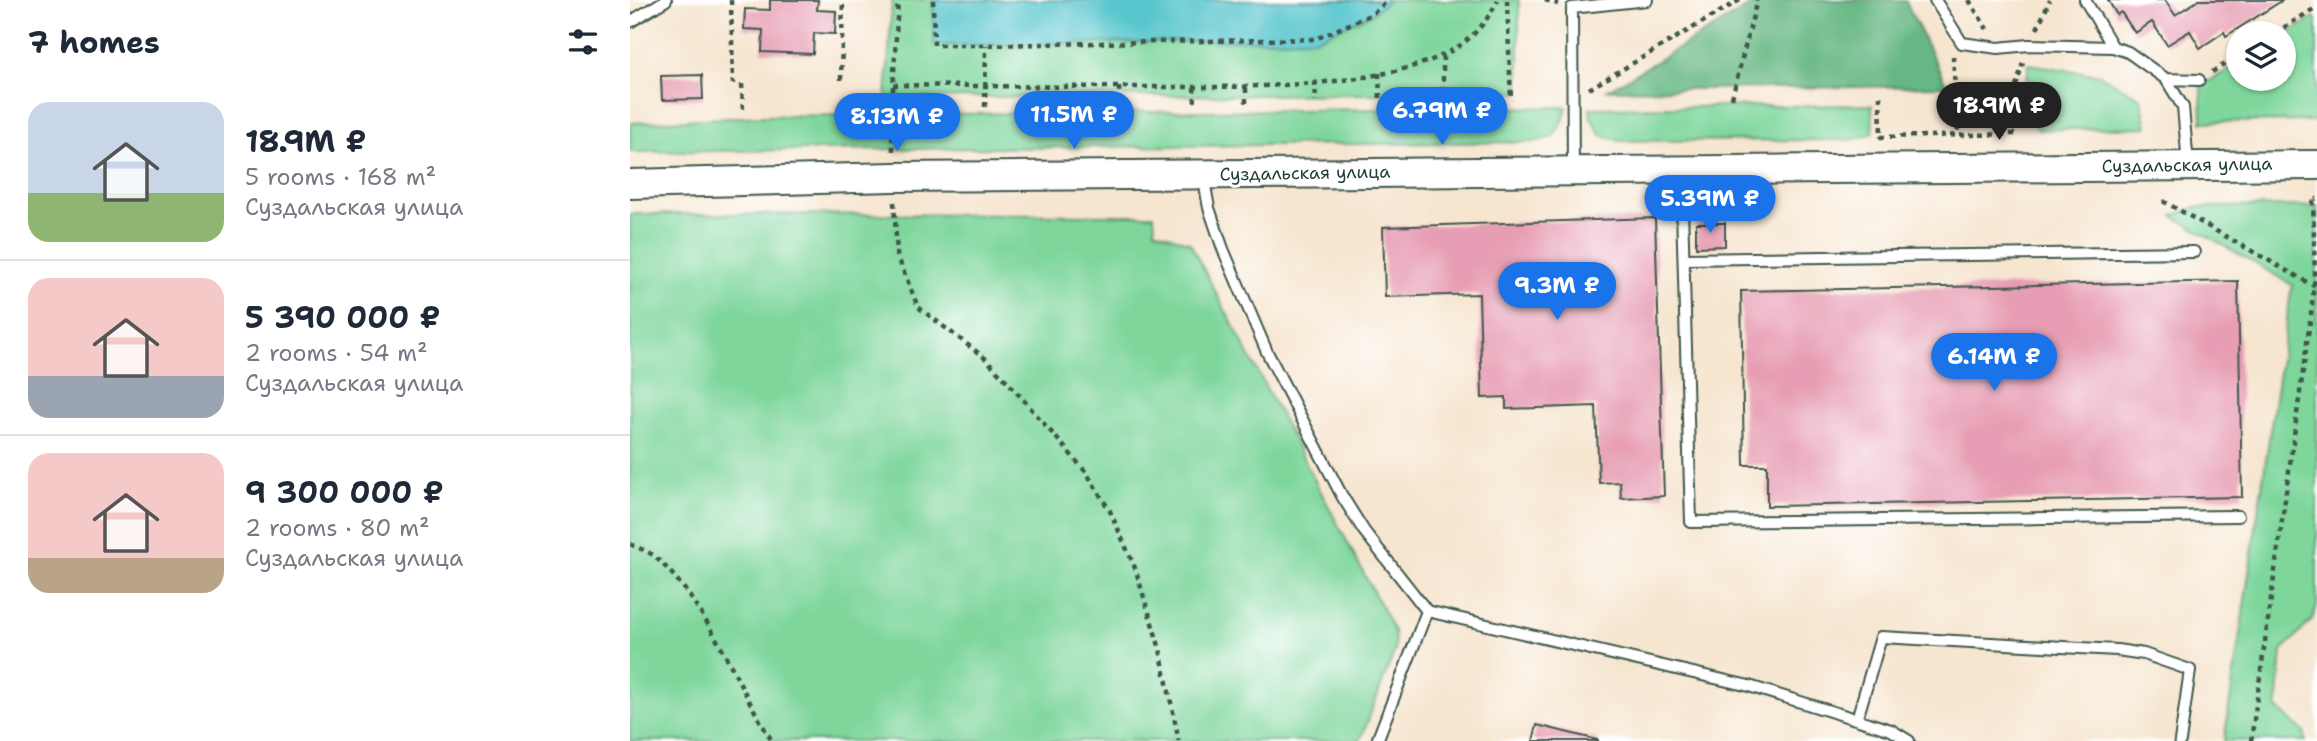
<!DOCTYPE html>
<meta charset="utf-8">
<style>
body{margin:0;font-family:"Shantell Sans",sans-serif;background:#f6f6f7;color:#1f2937;height:100vh;display:flex;flex-direction:column;font-size:26px;white-space:nowrap}
*{box-sizing:border-box;margin:0}
p{font-size:23px;color:#747a83}
.icon{flex:none;width:38px;height:38px;fill:none;stroke:currentColor;stroke-width:2;stroke-linecap:round;stroke-linejoin:round}
.map{position:relative;flex:1;overflow:hidden}
.side{display:flex;flex-direction:column;background:#fff;width:630px}
.side>*{flex:none}
.buttons{position:absolute;left:1596px;top:21px;display:grid;gap:14px}
.buttons a{display:grid;place-items:center;width:70px;height:70px;border-radius:50%;background:#fff;box-shadow:0 2px 5px #0004;font-size:35px}
.price{position:absolute;translate:-50% -60px;padding:0 16px;border-radius:24px;background:#1a73e8;color:#fff;font-size:23px;line-height:46px;filter:drop-shadow(0 2px 4px #0008)}
.price::after{content:'';position:absolute;left:50%;top:42px;width:21px;height:16px;margin-left:-10px;background:inherit;clip-path:polygon(0 0,100% 0,50% 100%)}
.price.current{background:#222;color:#fff}
ul{padding:0;list-style:none}
li{display:flex;align-items:center;gap:21px;height:175px;padding:0 28px}
li+li{border-top:2px solid #e0e1e3}
li span{display:grid;place-items:center;flex:none;width:196px;height:140px;border-radius:21px;color:#555}
li>.icon{margin-inline-start:auto}
span .icon{width:84px;height:84px;fill:#fffc;stroke-width:1}
li b{font-size:30px}
h2{display:flex;justify-content:space-between;align-items:center;height:84px;padding:0 28px;font-size:30px}
main{display:flex;flex:1;min-height:0}
.map>svg:first-child{display:block}
.green{fill:#7ed69b;stroke:#4e8a68;stroke-width:2}
.forest{fill:#66b783;stroke:#427a5c;stroke-width:2}
.water{fill:#59c6cd;stroke:#3c8280;stroke-width:2}
.building{fill:#e79db3}
.lines{fill:none;stroke-linecap:round;stroke-linejoin:round}
.service-casing{stroke:#3f564b;stroke-width:14}
.tertiary-casing{stroke:#3f564b;stroke-width:32}
.path{stroke:#3f564b;stroke-width:4.5;stroke-dasharray:5 5;stroke-linecap:butt}
.service{stroke:#fff;stroke-width:10}
.tertiary{stroke:#fff;stroke-width:28}
.labels{text-anchor:middle;dominant-baseline:central;stroke-width:6;stroke-linejoin:round;paint-order:stroke}
.street-label{font-size:18px;fill:#1f3d34;stroke:#fff}
</style>
<main>
<section class="side">
<h2>7 homes<svg class="icon" aria-label="filters" viewBox="0 0 24 24"><path d="M4 7h16M4 17h16"/><circle cx="9" cy="7" r="2"/><circle cx="15" cy="17" r="2"/></svg></h2>
<ul>
<li><span style="background:linear-gradient(#c9d6e8 65%,#8fb573 0)"><svg class="icon" aria-label="home" viewBox="0 0 24 24"><path d="M3 11l9-7 9 7M6 9v11h12V9"/></svg></span><div><b>18.9M ₽</b><p>5 rooms · 168 m²</p><p>Суздальская улица</p></div></li>
<li><span style="background:linear-gradient(#f6c9c9 70%,#9aa5b1 0)"><svg class="icon" aria-label="home" viewBox="0 0 24 24"><path d="M3 11l9-7 9 7M6 9v11h12V9"/></svg></span><div><b>5 390 000 ₽</b><p>2 rooms · 54 m²</p><p>Суздальская улица</p></div></li>
<li><span style="background:linear-gradient(#f6c9c9 75%,#b9a48a 0)"><svg class="icon" aria-label="home" viewBox="0 0 24 24"><path d="M3 11l9-7 9 7M6 9v11h12V9"/></svg></span><div><b>9 300 000 ₽</b><p>2 rooms · 80 m²</p><p>Суздальская улица</p></div></li>
</ul>
</section>
<div class="map">
<svg width="1687" height="741" viewBox="0 0 1687 741">
<rect width="100%" height="100%" fill="#fff"/>
<filter id="ink" filterUnits="userSpaceOnUse"><feTurbulence type="fractalNoise" baseFrequency=".0143" numOctaves="2"/><feDisplacementMap in="SourceGraphic" scale="14" xChannelSelector="R" yChannelSelector="G"/><feConvolveMatrix kernelMatrix="1 2 1 2 8 2 1 2 1" color-interpolation-filters="sRGB"/></filter>
<filter id="wash" filterUnits="userSpaceOnUse"><feTurbulence type="fractalNoise" baseFrequency=".00686" numOctaves="4" result="noise"/><feDisplacementMap in="SourceGraphic" scale="28" xChannelSelector="R" yChannelSelector="G"/><feGaussianBlur stdDeviation="1.57" result="paint"/><feColorMatrix in="noise" values="0 0 0 0 0 0 0 0 0 0 0 0 0 0 0 0 0 1.4 0 .05"/><feComposite in="paint" operator="in"/></filter>
<g filter="url(#wash)">
<rect width="100%" height="100%" fill="#f6e5cf"/>
<path class="green" d="M262,0H889V93L256,98Z
M1684,17L1687,19V121L1572,122L1571,86L1608,64V79H1654V36Z
M1399,64L1470,75L1511,98L1517,127L1408,130L1393,103Z
M1242,105L1243,133L1222,140L990,141L971,135L961,118L960,108Z
M937,107L933,121L923,137L904,142L0,152V123L133,116Z
M1687,206V606L1683,619L1652,651L1647,708L1674,732L1676,741H1594L1662,285L1543,216L1565,207Z
M0,214L524,215L525,230L560,243L764,631L765,650L730,741H0Z"/>
<path class="forest" d="M1130,0H1275L1317,86L978,90Z"/>
<path class="water" d="M303,0H759L742,14L686,39L356,45H304Z"/>
<g id="blocks">
<path class="building" d="M140,0H188L187,10L206,11L205,34L184,33L183,54L132,52L133,30L114,29L115,9L140,10Z
M1478,0H1535L1545,15L1569,0H1653L1596,36L1594,32L1570,48L1560,31L1537,45L1522,22L1505,33L1491,12L1487,15Z
M72,75L73,99L32,100L31,76Z
M1025,218L1034,496L991,498L990,482L969,483L966,406L876,409V397L852,398L849,294L755,297L753,227Z
M1066,223H1095V246L1066,247Z
M1608,281L1612,497L1137,506V465H1114L1111,291Z
M907,725L968,740V741H903Z"/>
</g>
</g>
<g filter="url(#ink)">
<use href="#blocks" fill-opacity="0" stroke="#3f564b" stroke-width="2"/>
<g class="lines">
<g class="service-casing">
<path id="service" d="M1305,0L1332,43L1368,48L1399,45L1483,47L1498,52L1536,79L1553,107L1558,165
M1455,0L1483,47
M0,22L36,0
M1536,79L1569,80
M943,171L942,8L1017,0
M1051,173L1061,522L1608,516
M573,175L579,208L593,249L637,352L712,496L734,531L797,611L1119,686L1261,730L1279,741
M1054,259L1564,252
M1227,719L1251,637L1487,650L1514,654L1560,670L1550,741
M747,741L797,611"/>
</g>
<g class="tertiary-casing">
<path id="tertiary" d="M0,184L263,177L1687,165"/>
</g>
<path class="path" d="M101,0L103,84
M303,0L304,45H356L686,39L742,14L759,0
M877,0L881,100
M915,0L928,4
M1339,0L1357,29
M1407,29L1420,0
M1645,33L1687,7
M1323,56L1328,135
M1582,72L1608,56
M749,73L750,101
M211,80L213,0
M685,81L686,102
M112,84L113,113
M263,85C348,86 433,87 518,87C601,87 739,90 813,55C839,43 855,25 868,0
M489,87L490,105
M564,87L565,104
M959,89L1110,0
M1250,96L1251,137L1385,134
M1383,96L1393,63
M1102,98L1127,0
M813,101V55
M616,103V86
M355,107L356,45
M263,151L262,108L268,0
M1533,201L1684,286
M264,202L267,255L288,307L355,358L377,381L456,472L480,511L505,568L530,649L549,741
M0,544C8,548 18,551 24,556C77,602 105,682 142,741
M1621,741L1681,314L1685,276L1683,198L1687,199"/>
<use href="#service" class="service"/>
<use href="#tertiary" class="tertiary"/>
</g>
</g>
<g class="labels">
<g class="street-label">
<text transform="translate(1557 165) rotate(-1)">Суздальская улица</text>
<text transform="translate(675 173) rotate(-1)">Суздальская улица</text>
</g>
</g>
</svg>
<div class="buttons">
<a><svg class="icon" aria-label="layers" viewBox="0 0 24 24"><path d="M12 4l9 5-9 5-9-5zM3 14l9 5 9-5"/></svg></a>
</div>
<b class="price current" style="left:1369px;top:142px">18.9M ₽</b>
<b class="price" style="left:812px;top:147px">6.79M ₽</b>
<b class="price" style="left:444px;top:151px">11.5M ₽</b>
<b class="price" style="left:267px;top:153px">8.13M ₽</b>
<b class="price" style="left:1080px;top:235px">5.39M ₽</b>
<b class="price" style="left:927px;top:322px">9.3M ₽</b>
<b class="price" style="left:1364px;top:393px">6.14M ₽</b>
</div>
</main>
